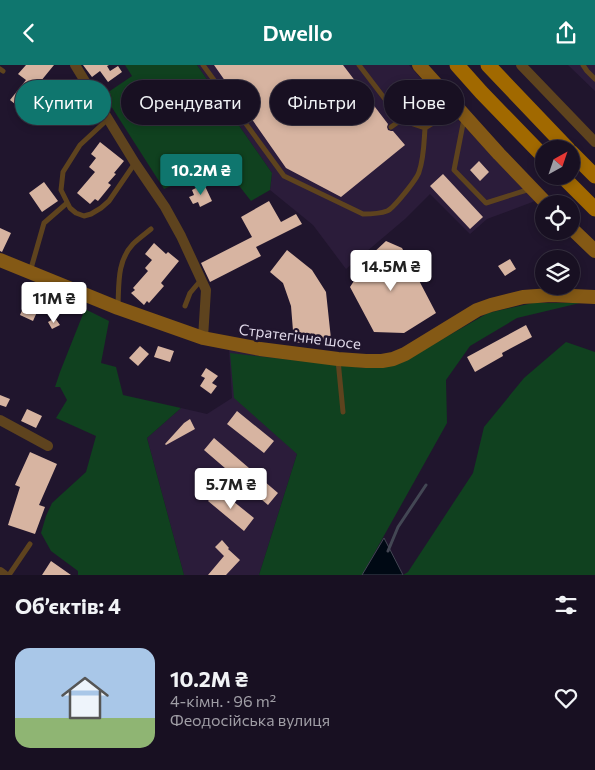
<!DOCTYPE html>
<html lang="uk">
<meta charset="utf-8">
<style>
body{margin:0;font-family:Commissioner,sans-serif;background:#251e2f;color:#f1f3f6;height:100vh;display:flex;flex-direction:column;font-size:19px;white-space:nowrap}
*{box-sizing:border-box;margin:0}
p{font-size:16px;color:#9f9da5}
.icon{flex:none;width:28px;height:28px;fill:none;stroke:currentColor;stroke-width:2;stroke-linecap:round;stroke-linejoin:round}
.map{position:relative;height:510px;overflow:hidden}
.panel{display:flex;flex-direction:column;background:#181022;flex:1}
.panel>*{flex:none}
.top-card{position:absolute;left:15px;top:15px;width:565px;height:45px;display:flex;gap:10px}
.needle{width:32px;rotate:40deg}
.fabs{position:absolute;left:535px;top:75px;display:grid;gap:10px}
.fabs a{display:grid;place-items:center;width:45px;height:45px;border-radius:50%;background:#181022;box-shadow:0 2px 8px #0003,0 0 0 1px #363040;font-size:25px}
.price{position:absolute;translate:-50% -42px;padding:0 11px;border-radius:5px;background:#fff;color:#222;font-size:16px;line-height:32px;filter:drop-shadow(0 1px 2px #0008)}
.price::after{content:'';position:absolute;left:50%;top:30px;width:15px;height:11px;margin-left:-8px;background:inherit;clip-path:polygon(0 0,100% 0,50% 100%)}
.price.on{background:#0f766e;color:#fff}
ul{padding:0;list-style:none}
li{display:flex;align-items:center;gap:15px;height:125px;padding:0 15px}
li span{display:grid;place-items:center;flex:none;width:140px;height:100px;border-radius:15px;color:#555}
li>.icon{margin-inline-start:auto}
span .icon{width:60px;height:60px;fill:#fffc;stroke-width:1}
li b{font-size:21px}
h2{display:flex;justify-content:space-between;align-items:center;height:60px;padding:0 15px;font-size:21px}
.chip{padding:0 18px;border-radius:22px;background:#181022;box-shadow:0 2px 8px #0003,0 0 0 1px #363040;font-size:18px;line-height:45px}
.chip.on{background:#0f766e;color:#fff}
header{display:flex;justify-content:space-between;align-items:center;height:65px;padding:0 15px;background:#0f766e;color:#fff;font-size:22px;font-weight:600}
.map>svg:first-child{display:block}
.built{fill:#2b1c3a}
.green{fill:#10411f}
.water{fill:#000914;stroke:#434754}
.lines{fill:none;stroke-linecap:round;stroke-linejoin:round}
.stream{stroke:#434754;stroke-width:3}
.building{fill:#d7b4a1}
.lane{stroke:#5e431e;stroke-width:5}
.street{stroke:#5e431e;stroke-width:10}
.secondary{stroke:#845915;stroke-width:14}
.primary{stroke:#a16900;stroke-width:15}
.labels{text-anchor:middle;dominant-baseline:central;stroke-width:5;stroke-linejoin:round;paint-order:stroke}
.street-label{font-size:15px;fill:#dfd8e9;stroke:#20152d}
</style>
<header><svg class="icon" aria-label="back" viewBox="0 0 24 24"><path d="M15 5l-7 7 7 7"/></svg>Dwello<svg class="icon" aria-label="share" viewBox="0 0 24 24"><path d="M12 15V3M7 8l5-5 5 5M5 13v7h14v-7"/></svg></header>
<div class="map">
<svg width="595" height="510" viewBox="0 0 595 510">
<rect width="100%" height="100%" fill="#20152d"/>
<path class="built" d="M197,0H409L447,43L535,136L487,154L470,169L430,129L405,154L346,204L313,160L270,125L272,108Z
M568,0H595V26L569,1Z
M229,283L346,298L297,389L259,510H184L147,373L181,343L207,349L232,333Z"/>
<path class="green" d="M125,0H197L272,108L270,125L251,136L222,99L164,124L104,30L132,11Z
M533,238H580L517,253L470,281L446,315L447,358L362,510H259L297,389L234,333L230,288L365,303L399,299L488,248Z
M85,244L109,256L101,298L116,302L123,330L181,343L147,373L184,510H78V506L51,486L41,468L46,451L52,438L86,407L96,371L56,353L67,335L60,322H55L60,307Z
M566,277L595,287V510H403L408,507L473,408L484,362L524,313Z"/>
<path class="water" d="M384,473L403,510H362Z"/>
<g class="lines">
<path class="stream" d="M388,486L398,462L426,420"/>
</g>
<path class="building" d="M26,0H54L36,22L41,27L25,47L10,35L26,15L18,9Z
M83,0H109L107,1L110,6L118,1L122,7L108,17L100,6L92,12Z
M214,0H343L388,59L387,62L388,65L391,66H393L405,80L341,132L286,103Z
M100,77L124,96L114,108L116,109L108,118L111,120L98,136L95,134L90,139L77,128L95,107L89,102L96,93L91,89Z
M479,96L489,107L480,116L470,105Z
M443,109L483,152L470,164L430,121Z
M44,117L58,136L42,147L29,128Z
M204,119L212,136L200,142L198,137L193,139L189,132L194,130L192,125Z
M269,136L281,157L296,149L302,159L256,182L261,191L210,217L201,198L252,172L241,152Z
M0,163L11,168L2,187L0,186Z
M386,176L402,183L436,248L404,268L374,267L350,222L371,190Z
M154,178L166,189L168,187L179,196L161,218L164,221L149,238L147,236L144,240L131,228L135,225L133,223L148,206L145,203L152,195L145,189Z
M287,185L312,205L326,227L331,274L294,278L291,241L283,218L270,207Z
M510,194L516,204L505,211L498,201Z
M28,232L41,238L33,256L20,250Z
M55,253L60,260L52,264L48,257Z
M526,260L532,272L502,288L503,291L475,307L467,292Z
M140,281L149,289L138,301L129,293Z
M158,281L174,286L170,297L154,292Z
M206,303L218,311L212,318L217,321L211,329L200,321L205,313L201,311Z
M0,330L10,334L6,342L0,340Z
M27,344L42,351L36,363L21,356Z
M237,346L274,376L264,388L227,359Z
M190,354L195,364L166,380L165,379L184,358Z
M214,373L278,428L268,440L204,385Z
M30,387L57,399L39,440L45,442L35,469L8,460L20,422L15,420Z
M218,424L254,453L244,466L208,436Z
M222,475L229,483L228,484L240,495L226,510H208L224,491L215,482Z
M51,496L71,510H42Z"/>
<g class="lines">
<path class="lane" d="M203,0L284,111L363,149C371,149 379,149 387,146C393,144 417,114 419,107C424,93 424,77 425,63C436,55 447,51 461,48
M359,0L401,55L425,63
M583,0L587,6L595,14
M0,4L3,6
M108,54L80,80L63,107L61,125L70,143L76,148L84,151L91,149L101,143L109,136L135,98
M464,54L454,105L486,138L530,124
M391,62L401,55
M30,207L44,158L67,138
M118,240C119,219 117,196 133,179C138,174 145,169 151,164
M185,241L190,228L201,215
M338,295L343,347
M9,510L30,479"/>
<path class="street" d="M75,0L135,98L165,142L181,171L206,225L203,273
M521,0L595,77
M0,355L48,381
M0,507L4,510"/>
<path class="secondary" d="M419,0L499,89L547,139
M571,163L595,186
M0,195L118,243L203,273L260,284L338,294L366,296H382L393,294L405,289L477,245L491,240L523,232L551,230L595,232"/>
<path class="primary" d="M457,0L481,27L544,92
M488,0L568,84
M571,87L595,111
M562,111L595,144"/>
</g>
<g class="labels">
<g class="street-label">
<text transform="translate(300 271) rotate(7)">Стратегічне шосе</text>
</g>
</g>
</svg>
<div class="fabs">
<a><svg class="needle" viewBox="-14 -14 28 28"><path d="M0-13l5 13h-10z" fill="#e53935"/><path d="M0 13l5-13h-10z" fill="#9f9da5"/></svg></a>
<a><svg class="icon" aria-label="locate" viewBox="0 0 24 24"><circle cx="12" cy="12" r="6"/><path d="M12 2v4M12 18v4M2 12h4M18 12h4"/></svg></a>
<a><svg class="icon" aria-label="layers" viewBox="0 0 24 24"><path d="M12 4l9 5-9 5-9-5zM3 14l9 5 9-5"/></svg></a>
</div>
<b class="price on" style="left:201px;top:131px">10.2M ₴</b>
<b class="price" style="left:391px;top:227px">14.5M ₴</b>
<b class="price" style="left:54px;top:259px">11M ₴</b>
<b class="price" style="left:231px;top:445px">5.7M ₴</b>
<div class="top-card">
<a class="chip on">Купити</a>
<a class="chip">Орендувати</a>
<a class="chip">Фільтри</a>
<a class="chip">Нове</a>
</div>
</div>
<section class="panel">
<h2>Об’єктів: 4<svg class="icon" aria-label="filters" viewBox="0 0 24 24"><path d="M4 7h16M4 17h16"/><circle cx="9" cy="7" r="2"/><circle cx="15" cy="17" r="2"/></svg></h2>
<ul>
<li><span style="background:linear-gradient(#a9c7e8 70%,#8fb573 0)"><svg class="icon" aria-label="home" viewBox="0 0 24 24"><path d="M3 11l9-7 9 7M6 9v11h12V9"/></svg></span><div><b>10.2M ₴</b><p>4-кімн. · 96 m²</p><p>Феодосійська вулиця</p></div><svg class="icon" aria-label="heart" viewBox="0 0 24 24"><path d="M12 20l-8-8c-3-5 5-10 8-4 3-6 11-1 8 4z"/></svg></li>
</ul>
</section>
